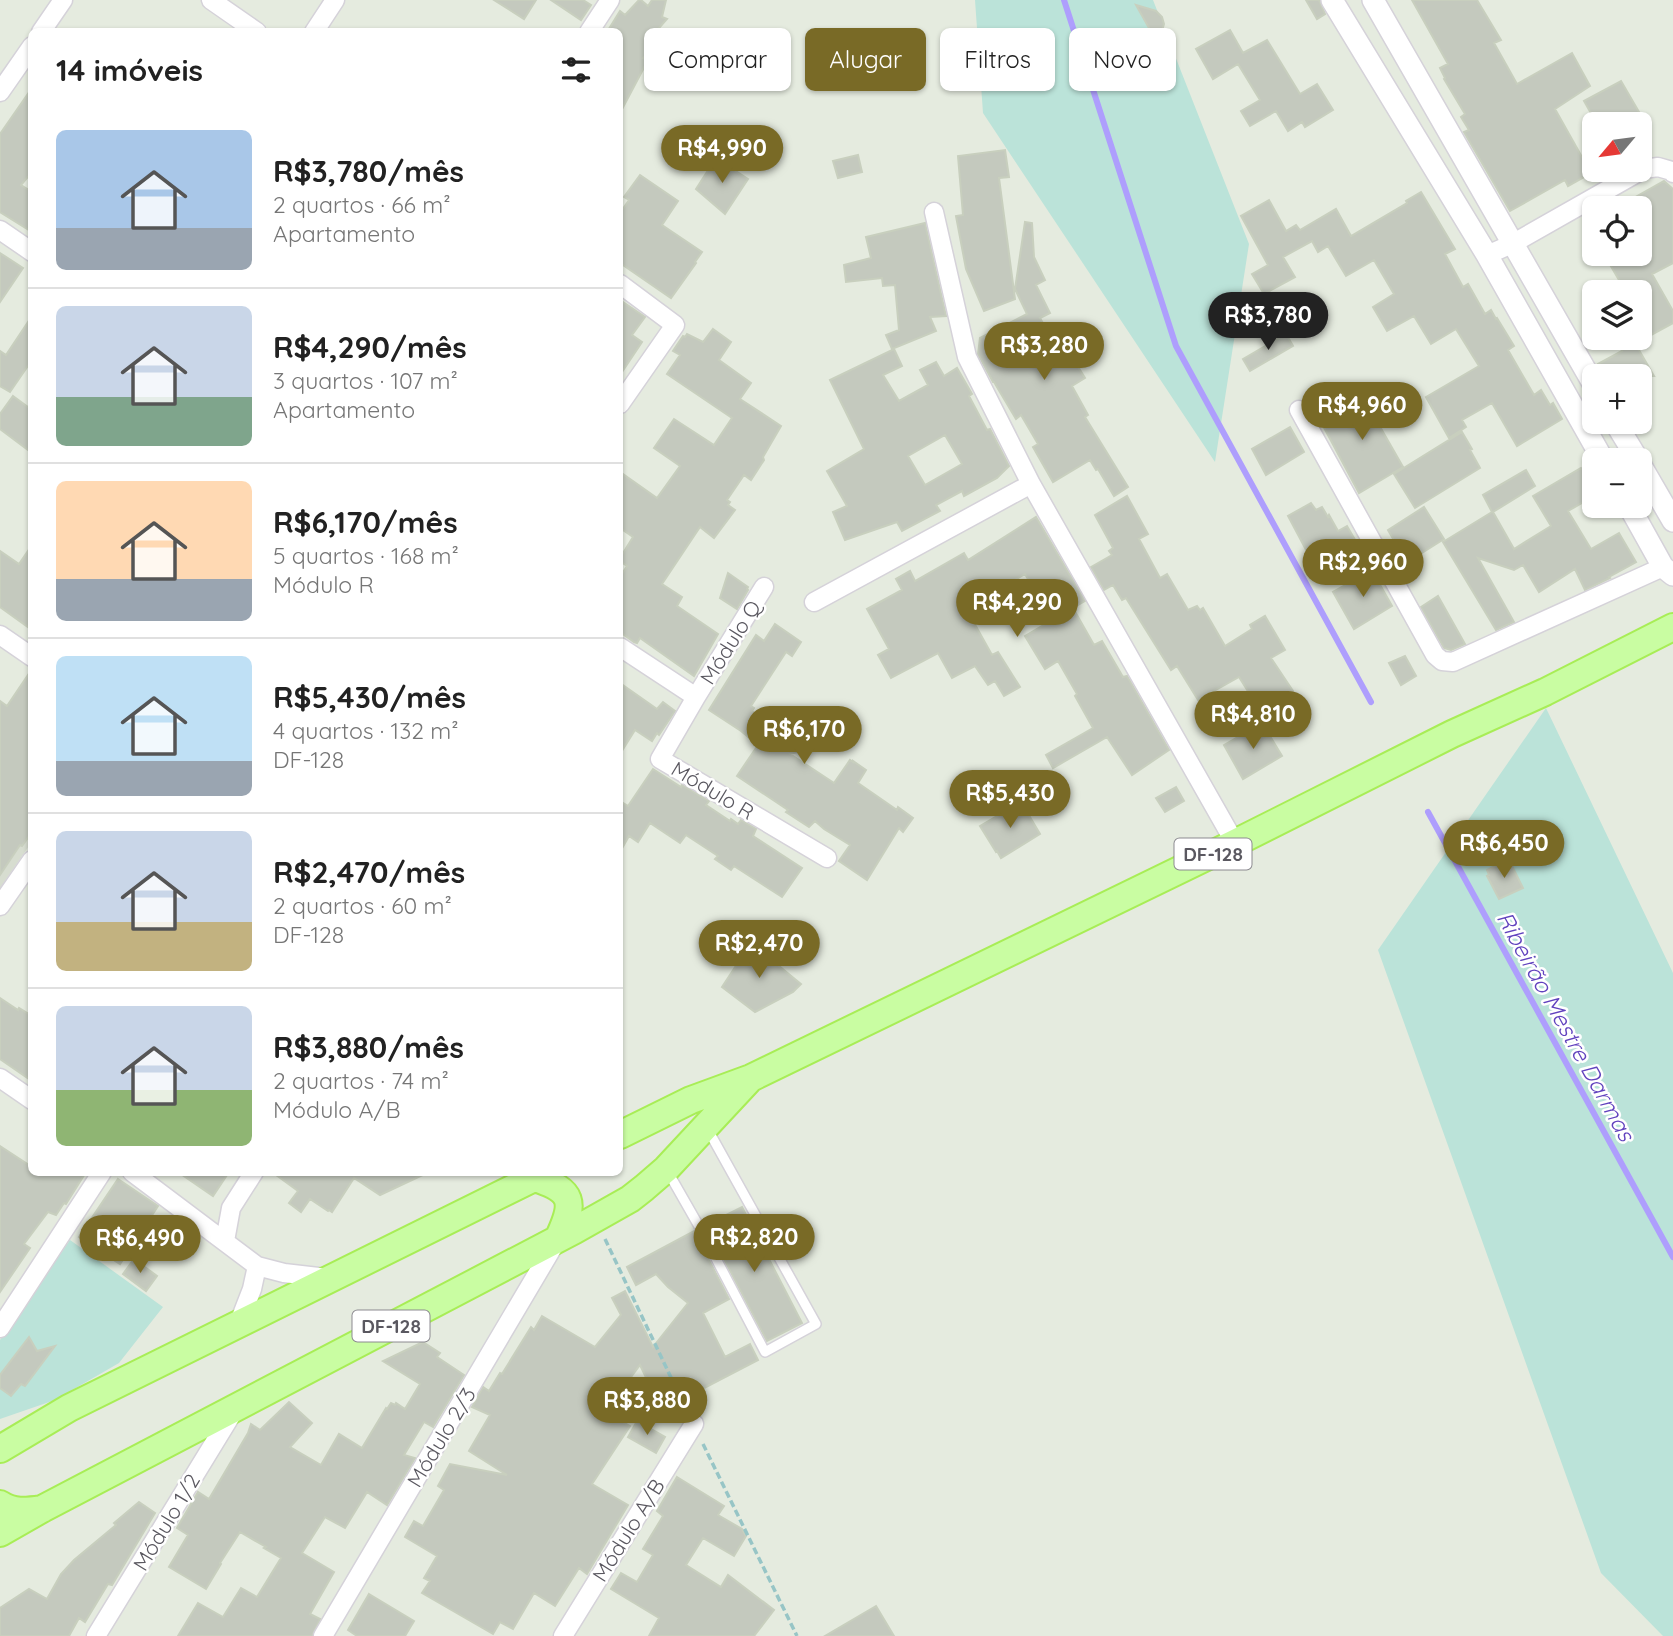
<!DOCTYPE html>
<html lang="pt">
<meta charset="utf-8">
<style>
body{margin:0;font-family:Quicksand,sans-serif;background:#f6f6f6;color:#222;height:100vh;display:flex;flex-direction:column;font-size:26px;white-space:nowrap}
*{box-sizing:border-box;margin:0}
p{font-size:23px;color:#767676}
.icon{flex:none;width:38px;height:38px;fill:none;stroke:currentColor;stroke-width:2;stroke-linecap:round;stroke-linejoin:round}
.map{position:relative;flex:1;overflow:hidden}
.side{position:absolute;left:28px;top:28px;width:595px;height:1148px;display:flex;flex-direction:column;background:#fff;border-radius:10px;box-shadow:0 2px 5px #0004}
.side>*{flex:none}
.hud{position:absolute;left:644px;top:28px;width:665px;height:63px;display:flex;gap:14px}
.needle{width:46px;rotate:241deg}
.fabs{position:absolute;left:1582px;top:112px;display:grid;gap:14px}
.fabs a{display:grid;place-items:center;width:70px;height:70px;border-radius:10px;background:#fff;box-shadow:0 2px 5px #0004;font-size:35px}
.price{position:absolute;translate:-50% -60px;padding:0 16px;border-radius:24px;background:#796a26;color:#fff;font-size:23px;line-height:46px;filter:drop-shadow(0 2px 4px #0008)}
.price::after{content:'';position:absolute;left:50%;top:42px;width:21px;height:16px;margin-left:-10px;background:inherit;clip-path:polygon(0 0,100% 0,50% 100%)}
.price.selected{background:#222;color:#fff}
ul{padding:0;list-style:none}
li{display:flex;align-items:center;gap:21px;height:175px;padding:0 28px}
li+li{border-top:2px solid #e0e0e0}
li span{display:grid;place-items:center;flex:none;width:196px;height:140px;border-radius:10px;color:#555}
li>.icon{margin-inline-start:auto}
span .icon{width:84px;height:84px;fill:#fffc;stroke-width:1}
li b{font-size:30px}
h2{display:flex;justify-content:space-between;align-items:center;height:84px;padding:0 28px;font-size:30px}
.pill{padding:0 24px;border-radius:10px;background:#fff;box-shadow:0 2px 5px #0004;font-size:24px;line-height:63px}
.pill.selected{background:#796a26;color:#fff}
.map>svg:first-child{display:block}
.education{fill:#d7ddd0}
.green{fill:#bbe3d9}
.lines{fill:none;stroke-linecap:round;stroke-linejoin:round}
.stream{stroke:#ae9efd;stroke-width:6}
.building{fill:#c4c9be;stroke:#c8cfbe;stroke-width:2;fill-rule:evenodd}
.service-casing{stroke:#d5d2d9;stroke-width:12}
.minor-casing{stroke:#d5d2d9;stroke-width:21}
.tertiary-casing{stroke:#d5d2d9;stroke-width:24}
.primary-casing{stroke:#a8ed56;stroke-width:30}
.path{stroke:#97c5c6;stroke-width:3.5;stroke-dasharray:7 3.5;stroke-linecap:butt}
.service{stroke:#fff;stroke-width:9}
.minor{stroke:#fff;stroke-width:18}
.tertiary{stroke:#fff;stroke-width:21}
.primary{stroke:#c9fda2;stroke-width:26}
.labels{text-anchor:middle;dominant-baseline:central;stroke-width:5;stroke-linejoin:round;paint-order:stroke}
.shield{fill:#fff;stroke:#8c8a90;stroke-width:2}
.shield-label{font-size:19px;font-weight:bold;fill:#5a5860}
.street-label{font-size:21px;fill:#5a5860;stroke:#fff}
.water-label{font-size:23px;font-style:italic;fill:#6142be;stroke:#fff}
</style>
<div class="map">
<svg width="1673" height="1636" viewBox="0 0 1673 1636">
<rect width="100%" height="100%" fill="#e5ebdf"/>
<path class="education" d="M0,789L32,810L31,843L0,888Z"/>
<path class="green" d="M975,0H1153L1249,244L1215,462L983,113Z
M1546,708L1673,973V1636H1663L1601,1573L1378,950Z
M70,1240L163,1307L119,1363L55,1400L0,1419V1340Z"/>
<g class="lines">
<path class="stream" d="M1064,0L1176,346L1371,702
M1428,812L1673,1257"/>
</g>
<path class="building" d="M494,0H536L524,19Z
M551,0H583L591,5L581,20Z
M639,0H641L648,6L652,0H666L662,17L667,19L652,36L658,41L643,58L648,60L620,113V32H607L620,11L625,15Z
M1306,0H1319L1325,14L1317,19Z
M1412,0H1477L1501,40L1494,43L1517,84L1572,53L1590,86L1555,109L1591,173L1568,186L1565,180L1510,211L1464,132L1469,130L1461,117L1465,114L1444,79L1445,78L1440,68L1448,64Z
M1136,5L1156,11L1162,17L1164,24L1158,44Z
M1230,30L1243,53L1267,40L1300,94L1317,84L1333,110L1305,127L1302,122L1288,131L1276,111L1250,126L1241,111L1260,100L1238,64L1213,79L1196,49Z
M1621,81L1646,124H1597L1584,101Z
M32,88V172L21,185L32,192V232L0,212V134Z
M1005,150L1009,177L999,178L1015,299L984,311L966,269L956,216L963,215L958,156Z
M858,155L862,172L838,178L833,161Z
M716,158L748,179L725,214L696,189Z
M640,175L678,201L662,225L702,252L695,262L696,263L671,298L620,263V213L629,200L624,197Z
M1664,181L1673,189V263L1652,274L1673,311V323L1640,341V292H1626L1609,263L1626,254H1640V208H1616Z
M1421,192L1455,249L1445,254L1463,287L1468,284L1485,314L1491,310L1496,319L1497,318L1514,346L1508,350L1534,395L1541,390L1550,405L1553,403L1562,419L1517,446L1492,403L1462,420L1466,427L1449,438L1426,397L1479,366L1456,329L1431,344L1414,316L1387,331L1373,307L1394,294L1374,260L1346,276L1328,246L1318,252L1312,241L1283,257L1295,277L1264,294L1252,274L1268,265L1241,216L1269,200L1286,231L1296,225L1300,230L1336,209L1351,236L1407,203L1406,201Z
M1025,222L1032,223L1034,257L1045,280L1036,285L1050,313L1040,318L1063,359L1070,354L1085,378L1072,386L1088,415L1085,417L1128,487L1114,496L1098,469L1096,470L1090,460L1053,482L1033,447L1038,444L1021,415L1016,419L994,382H993L978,354L980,338L1027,314L1015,289Z
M925,223L946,316L930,317L936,331L892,349L886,335L899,330L895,285L883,286L882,278L846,282L844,265L871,258L866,237Z
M0,253L23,268L0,302Z
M620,300L645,317L632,335L642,342L620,375Z
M32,316V360L10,392L0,386V351L6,355Z
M713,329L731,342L719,360L751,383L740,399L781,426L763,457L764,460L751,480L744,475L727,500L730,502L728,505L735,510L714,538L700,527L662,584L682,597L677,606L718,634L694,676L640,638L637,643L634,642L620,632V577L627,566L620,561V558L633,537L620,528V472L657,498L680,466L654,448L674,419L714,445L732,418L667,374L680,355L673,351L683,336L685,337L687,334L703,342Z
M1286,334L1293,346L1250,371L1243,359Z
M1614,338H1632L1654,376H1605L1598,364L1622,351Z
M894,349L902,366L883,375L899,401L928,385L920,370L936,362L944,376L957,368L972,394L969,396L987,430L990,429L1009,466L997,478L964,496L962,491L936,505L940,511L902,531L897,522L845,540L833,512L847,506L827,471L864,449L830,380ZM945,435L962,464L925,485L908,456Z
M1368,392L1386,422L1379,425L1403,467L1359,493L1320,420L1342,407L1346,399L1352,401Z
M13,396L32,410V453L0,429V414Z
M1290,427L1304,452L1266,475L1252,449Z
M1462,432L1472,449L1470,450L1480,468L1415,508L1394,474Z
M1581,468L1588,473L1590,481L1594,486V496L1568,511L1591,549L1619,533L1636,562L1609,577L1610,578L1585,590L1575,569L1539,592L1523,565L1514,570L1478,558L1514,622L1496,630L1443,542L1492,512L1483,495L1526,470L1535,486L1493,512L1514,549L1551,526L1533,496Z
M1127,496L1148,534L1139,539L1160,578L1167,574L1188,610L1197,606L1200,610L1203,608L1225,646L1252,629L1250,625L1265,616L1285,650L1271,658L1293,691L1261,712L1239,677L1198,700L1177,666L1171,670L1126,598L1122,600L1113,585L1104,590L1091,567L1112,555L1109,551L1113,548L1095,515Z
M1311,503L1316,510L1322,507L1328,517L1329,515L1338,531L1347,526L1358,545L1334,559L1329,551L1312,561L1288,516Z
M1424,507L1444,539L1414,558L1415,560L1401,569L1394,558L1402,554L1388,530Z
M1036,517L1085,601L1073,608L1094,645L1102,641L1123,677L1127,676L1169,750L1132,775L1107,737L1053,768L1046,755L1093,728L1075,696L1077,694L1058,661L1045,669L1025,636L1052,620L1025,574L988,596L995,608L973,621L992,655L998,652L1020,687L1004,696L995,681L988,685L975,666L952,678L938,653L891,678L878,655L889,649L867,609L902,590L896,579L910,571L915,581L964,553L968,560Z
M32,545V630L0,607V551L19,564Z
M1374,569L1381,582L1379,583L1392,606L1354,629L1333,592Z
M728,573L748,587L747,589L748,590L737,609L720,598Z
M1438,596L1465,644L1451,650L1444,648L1421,607Z
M775,624L801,642L792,656L786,652L751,706L754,708L752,711L809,749L790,754L834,783L850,760L853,762V761L866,770L858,783L897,810L898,807L913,818L903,832L899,828L867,880L839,861L850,845L824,829L815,821L809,827L786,812L788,810L737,776L758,745L741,731L709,710L756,635L764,641Z
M1405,656L1416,676L1401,685L1389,663Z
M32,669V832L22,846L20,845L0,875V701L7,706Z
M620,683L657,709L663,702L675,711L659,735L657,733L652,741L635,730L620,754Z
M1262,723L1282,756L1243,779L1224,745Z
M653,769L681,787L682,785L709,801L706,805L730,821L731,819L738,824L741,820L756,829L753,836L802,868L782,897L734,866L731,870L715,859L718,856L686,835L680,843L650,823L638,842L629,836L620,852V801L628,806Z
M1176,787L1184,801L1165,812L1156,798Z
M1021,802L1040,834L1001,858L997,851L996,852L980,826Z
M1507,860L1510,865L1511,864L1523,888L1499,899L1487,876L1489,875L1487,870Z
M751,943L801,984L793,992L755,1012L722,987Z
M0,998L18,1010L19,1008L32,1016V1081L0,1059Z
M0,1146L32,1167V1172H86L66,1204L64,1203L56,1215L48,1212L24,1244L30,1248L0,1292Z
M178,1172H229L213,1196Z
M272,1172H429L380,1195L354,1178L332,1212L329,1210L328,1211L310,1199L301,1212L289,1203L298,1191Z
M118,1179L158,1206L120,1264L79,1237Z
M742,1207L802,1323L767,1341L706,1225Z
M694,1231L729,1299L703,1313L725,1357L750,1344L758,1360L679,1401L684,1411L667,1421L640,1365L605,1412L630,1426L592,1484L628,1505L587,1574L579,1568L555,1606L534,1593L513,1629L500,1622L493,1634L422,1593L430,1581L424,1578L437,1556L405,1537L414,1521L423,1526L444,1490L438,1486L450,1464L507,1475L469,1451L490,1415L472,1407L483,1387L489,1391L500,1373L502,1374L531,1327L534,1330L542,1316L595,1347L621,1315L612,1298L625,1291L653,1347L688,1303L668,1287L656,1274L636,1285L627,1267Z
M134,1259L157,1276L146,1291L123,1274Z
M29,1337L37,1351L55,1346L25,1386L21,1384L11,1396L0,1388V1375Z
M423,1342L440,1353L437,1357L464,1375L433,1427L424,1422L404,1455L415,1458L387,1505L367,1492L345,1528L325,1517L302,1553L334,1572L310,1614L320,1619L312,1636H178L198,1603L223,1617L241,1588L257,1597L281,1558L264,1548L266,1547L240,1532L220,1563L221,1564L206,1589L169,1567L188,1535L177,1528L198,1492L209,1499L248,1433L251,1424L260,1430L289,1402L312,1423L290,1447L321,1465L339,1434L362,1448L386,1408L387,1409L391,1403L395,1405L396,1403L405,1409L420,1384L383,1361Z
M637,1421L665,1437L656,1453L628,1437Z
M677,1477L724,1506L718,1515L742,1529L746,1536L734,1556L703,1538L686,1565L721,1587L728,1575L774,1610L754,1636H649L659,1618L611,1589L621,1573L637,1582L653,1555L643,1549L663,1516L657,1511Z
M139,1502L155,1513L112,1585L108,1584L85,1622L79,1618L69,1636H0V1608L29,1589L47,1599L61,1574L74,1560L116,1525L114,1523Z
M369,1594L414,1621L405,1636H357L348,1630Z
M876,1606L894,1636H825Z"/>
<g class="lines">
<g class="service-casing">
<path id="service" d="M668,1172L700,1228L765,1352L816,1324L707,1128"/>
</g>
<g class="minor-casing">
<path id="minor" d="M211,0L257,32
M41,32L63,0
M314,32L335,0
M589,32L610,0
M0,92L32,46
M934,212L967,357L1031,484L1235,843
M0,230L32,252
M1487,255L1512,244L1644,169L1658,167L1672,171L1673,173
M620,284L675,325L620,404
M1299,410L1435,655L1442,661L1453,662L1663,567
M764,587L696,697L660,759L827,858
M814,602L1031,484
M0,635L32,657
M620,647L696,697
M0,906L32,860
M0,1078L32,1100
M132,1172L257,1266L284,1273L327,1278
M225,1241L231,1208L254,1172
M238,1325L252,1289L257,1266
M0,1328L102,1172
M96,1636L235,1409
M323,1636L556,1242
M563,1636L694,1424"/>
</g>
<g class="tertiary-casing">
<path id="tertiary" d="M1332,0L1487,255L1603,460
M1373,0L1594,385
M1615,422L1638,460
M1640,464L1673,521
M1629,506L1663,567L1673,575"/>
</g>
<g class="primary-casing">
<path id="primary" d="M620,1135L691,1100L751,1078L1235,843L1452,734L1545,692L1673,627
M535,1178C574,1191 575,1202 559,1237
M0,1449L69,1408L546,1172
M0,1504C13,1513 27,1511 42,1509
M0,1533L42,1509L575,1230L630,1199L644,1188L666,1169L748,1081"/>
</g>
<path class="path" d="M605,1239L686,1409
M703,1444L797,1636"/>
<use href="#service" class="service"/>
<use href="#minor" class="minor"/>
<use href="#tertiary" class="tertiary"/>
<use href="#primary" class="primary"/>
</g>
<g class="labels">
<g class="shield">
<rect x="1174.5" y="838.5" width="77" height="31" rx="5"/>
<rect x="352.5" y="1310.5" width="77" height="31" rx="5"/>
</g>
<g class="shield-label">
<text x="1213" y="854">DF-128</text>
<text x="391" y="1326">DF-128</text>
</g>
<g class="street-label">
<text transform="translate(730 642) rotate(-58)">Módulo Q</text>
<text transform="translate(713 790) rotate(31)">Módulo R</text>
<text transform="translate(441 1437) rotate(-59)">Módulo 2/3</text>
<text transform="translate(166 1522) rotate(-59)">Módulo 1/2</text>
<text transform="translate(628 1530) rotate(-58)">Módulo A/B</text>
</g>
<g class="water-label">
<text transform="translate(1566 1026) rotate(61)">Ribeirão Mestre Darmas</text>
</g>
</g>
</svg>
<div class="fabs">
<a><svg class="needle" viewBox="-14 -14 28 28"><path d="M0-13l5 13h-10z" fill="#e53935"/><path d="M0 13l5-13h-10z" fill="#767676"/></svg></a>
<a><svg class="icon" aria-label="locate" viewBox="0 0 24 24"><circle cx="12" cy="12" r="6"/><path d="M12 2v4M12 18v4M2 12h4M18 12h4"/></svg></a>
<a><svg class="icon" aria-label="layers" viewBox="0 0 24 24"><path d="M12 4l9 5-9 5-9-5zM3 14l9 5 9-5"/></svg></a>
<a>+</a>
<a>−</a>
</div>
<b class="price" style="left:722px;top:185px">R$4,990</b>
<b class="price selected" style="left:1268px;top:352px">R$3,780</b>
<b class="price" style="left:1044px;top:382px">R$3,280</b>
<b class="price" style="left:1362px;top:442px">R$4,960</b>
<b class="price" style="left:1363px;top:599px">R$2,960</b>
<b class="price" style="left:1017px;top:639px">R$4,290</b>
<b class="price" style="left:1253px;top:751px">R$4,810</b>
<b class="price" style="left:804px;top:766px">R$6,170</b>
<b class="price" style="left:1010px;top:830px">R$5,430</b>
<b class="price" style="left:1504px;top:880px">R$6,450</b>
<b class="price" style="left:759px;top:980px">R$2,470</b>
<b class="price" style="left:754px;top:1274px">R$2,820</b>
<b class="price" style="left:140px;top:1275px">R$6,490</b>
<b class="price" style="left:647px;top:1437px">R$3,880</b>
<div class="hud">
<a class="pill">Comprar</a>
<a class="pill selected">Alugar</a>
<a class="pill">Filtros</a>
<a class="pill">Novo</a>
</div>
<section class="side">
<h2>14 imóveis<svg class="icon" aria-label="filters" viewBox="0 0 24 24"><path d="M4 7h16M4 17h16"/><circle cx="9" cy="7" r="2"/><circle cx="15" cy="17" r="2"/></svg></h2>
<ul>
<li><span style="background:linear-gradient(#a9c7e8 70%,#9aa5b1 0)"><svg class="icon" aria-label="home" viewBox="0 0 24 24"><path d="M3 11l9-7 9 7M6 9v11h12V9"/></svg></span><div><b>R$3,780/mês</b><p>2 quartos · 66 m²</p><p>Apartamento</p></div></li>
<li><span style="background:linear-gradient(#c9d6e8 65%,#7fa58c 0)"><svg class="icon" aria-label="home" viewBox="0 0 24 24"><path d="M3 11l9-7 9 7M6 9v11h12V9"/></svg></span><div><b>R$4,290/mês</b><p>3 quartos · 107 m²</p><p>Apartamento</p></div></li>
<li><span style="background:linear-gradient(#ffd9b3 70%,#9aa5b1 0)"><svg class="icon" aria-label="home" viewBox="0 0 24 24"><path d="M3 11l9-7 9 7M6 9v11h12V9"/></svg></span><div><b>R$6,170/mês</b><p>5 quartos · 168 m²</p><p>Módulo R</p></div></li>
<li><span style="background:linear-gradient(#bfe0f5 75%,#9aa5b1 0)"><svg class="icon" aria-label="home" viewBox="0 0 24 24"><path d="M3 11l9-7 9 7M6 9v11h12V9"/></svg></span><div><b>R$5,430/mês</b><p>4 quartos · 132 m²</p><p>DF-128</p></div></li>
<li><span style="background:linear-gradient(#c9d6e8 65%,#c2b280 0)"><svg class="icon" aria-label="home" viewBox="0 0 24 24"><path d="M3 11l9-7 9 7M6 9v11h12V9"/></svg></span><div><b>R$2,470/mês</b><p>2 quartos · 60 m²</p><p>DF-128</p></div></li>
<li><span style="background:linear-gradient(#c9d6e8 60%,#8fb573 0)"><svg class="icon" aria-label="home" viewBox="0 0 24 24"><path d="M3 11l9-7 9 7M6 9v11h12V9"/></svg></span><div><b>R$3,880/mês</b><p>2 quartos · 74 m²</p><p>Módulo A/B</p></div></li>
</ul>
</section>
</div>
